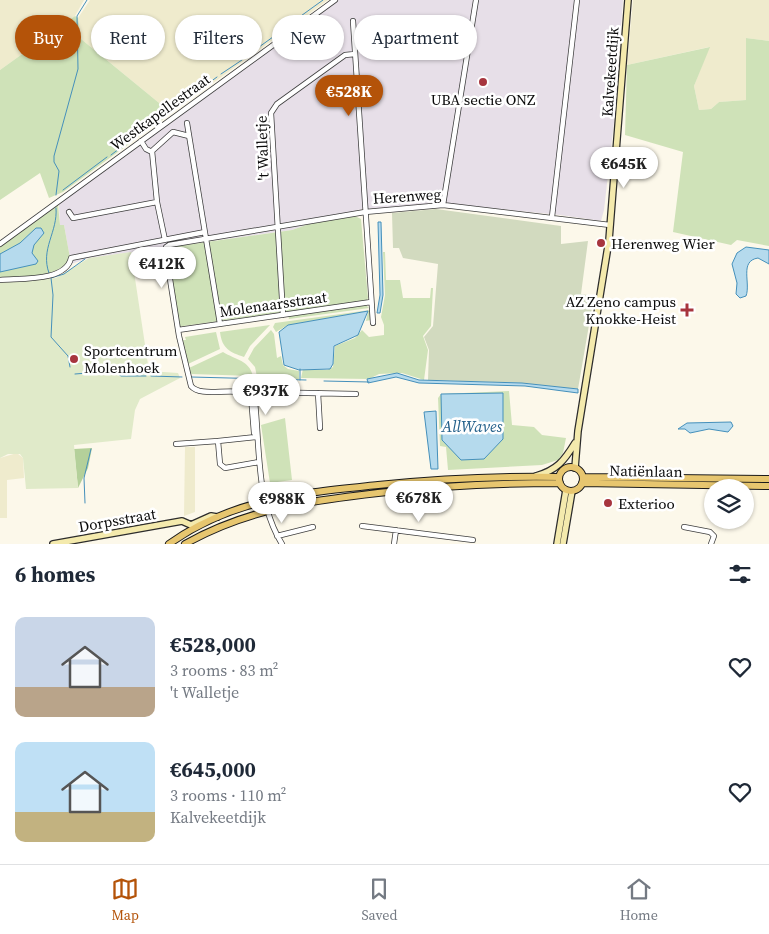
<!DOCTYPE html>
<meta charset="utf-8">
<style>
body{margin:0;font-family:"Source Serif 4",serif;background:#f2f2f3;color:#1f2937;height:100vh;display:flex;flex-direction:column;font-size:19px;white-space:nowrap}
*{box-sizing:border-box;margin:0}
p{font-size:16px;color:#747a83}
.icon{flex:none;width:28px;height:28px;fill:none;stroke:currentColor;stroke-width:2;stroke-linecap:round;stroke-linejoin:round}
.map{position:relative;height:544px;overflow:hidden}
.details{display:flex;flex-direction:column;background:#fff;flex:1}
.details>*{flex:none}
.hud{position:absolute;left:15px;top:15px;width:500px;height:45px;display:flex;gap:10px}
.tools{position:absolute;left:704px;top:479px;display:grid;gap:10px}
.tools a{display:grid;place-items:center;width:50px;height:50px;border-radius:50%;background:#fff;box-shadow:0 1px 4px #0004;font-size:25px}
.price{position:absolute;translate:-50% -42px;padding:0 11px;border-radius:18px;background:#fff;color:#222;font-size:16px;line-height:32px;filter:drop-shadow(0 1px 2px #0008)}
.price::after{content:'';position:absolute;left:50%;top:30px;width:15px;height:11px;margin-left:-8px;background:inherit;clip-path:polygon(0 0,100% 0,50% 100%)}
.price.active{background:#b45309;color:#fff}
ul{padding:0;list-style:none}
li{display:flex;align-items:center;gap:15px;height:125px;padding:0 15px}
li span{display:grid;place-items:center;flex:none;width:140px;height:100px;border-radius:10px;color:#555}
li>.icon{margin-inline-start:auto}
span .icon{width:60px;height:60px;fill:#fffc;stroke-width:1}
li b{font-size:21px}
h2{display:flex;justify-content:space-between;align-items:center;height:60px;padding:0 15px;font-size:21px}
.chip{padding:0 18px;border-radius:22px;background:#fff;box-shadow:0 1px 4px #0004;font-size:18px;line-height:45px}
.chip.active{background:#b45309;color:#fff}
.tab-bar{display:flex;justify-content:space-around;align-items:center;height:70px;border-top:1px solid #e0e1e3;background:#fff;font-size:14px;color:#747a83}
.tab-bar a{display:grid;justify-items:center;gap:2px}
.tab-bar .active{color:#b45309}
.map>svg:first-child{display:block}
.industrial{fill:#e7dfe8}
.farmland{fill:#efebcd}
.green{fill:#cfe2b8}
.forest{fill:#b4d09a}
.cemetery{fill:#d2dabf}
.pitch{fill:#e0eac9}
.water{fill:#b5daed;stroke:#4590bb}
.lines{fill:none;stroke-linecap:round;stroke-linejoin:round}
.stream{stroke:#4590bb;stroke-width:1}
.street-casing{stroke:#3d3d3d;stroke-width:6}
.secondary-casing{stroke:#2c2c2c;stroke-width:8}
.primary-casing{stroke:#1b1b1b;stroke-width:8}
.street{stroke:#fff;stroke-width:4.5}
.secondary{stroke:#f4eaad;stroke-width:5.5}
.primary{stroke:#e7c66f;stroke-width:6}
.poi-dot{fill:#a7353e;stroke:#fff;stroke-width:2}
.labels{text-anchor:middle;dominant-baseline:central;stroke-width:5;stroke-linejoin:round;paint-order:stroke}
.street-label{font-size:15px;fill:#0a0a0a;stroke:#fff}
.poi-label{font-size:15px;fill:#0a0a0a;stroke:#fff;text-anchor:start}
.water-label{font-size:16px;font-style:italic;fill:#24618b;stroke:#fff}
</style>
<div class="map">
<svg width="769" height="544" viewBox="0 0 769 544">
<rect width="100%" height="100%" fill="#fcf8ea"/>
<path class="industrial" d="M337,0H623L614,122L604,210L601,221L560,215L438,203L356,210L355,216L309,224L292,230L89,258L71,264L64,225H60L59,205L63,200L292,33L308,56L327,43L326,26L318,14Z"/>
<path class="farmland" d="M0,0H84L75,16L0,70Z
M90,0H328L170,114L164,107L81,39L78,18Z
M633,0H769V41L746,38V100L719,102L711,109L699,110L694,86L709,47L627,65Z
M185,447H195V512L184,516Z
M17,453L23,458L24,478L7,480V518H0V458Z"/>
<path class="green" d="M75,16L78,18L81,39L164,107L170,114L63,192L49,198L40,173L0,200V70Z
M746,38L769,41V246L737,240L731,245L673,232L683,152L625,135L627,65L710,47L694,86L699,110L711,109L719,102L746,100Z
M58,204L60,225H64L70,258H68V262C52,279 22,276 0,278V246Z
M355,216L361,219L368,298L366,301L176,327L165,248L292,230L309,224Z
M383,252H385L386,280H400L403,298H430L431,288H433L431,326L423,336L428,350L424,380L402,373L379,374L369,379L301,378L303,369L327,370L333,367L335,346L355,338L362,330L369,337L384,335V325L381,317L385,295Z
M366,305L369,308L289,319L288,316Z
M370,310L371,320L366,321L368,311L288,325L276,332L273,327L275,323Z
M270,325L250,346L244,357C230,352 222,349 220,332Z
M271,330L274,334L277,358L281,356L283,365L288,369L299,371V379L257,377L255,367L248,359L254,348Z
M216,332L220,349L188,364L183,340H186L185,337Z
M223,352C236,360 249,360 253,376L191,374L189,368Z
M509,391L512,425L534,427L542,435L566,438L563,453L558,460L542,465L448,470L446,447L440,446L438,398L441,394Z
M285,418L292,480L270,483L261,425Z"/>
<path class="forest" d="M92,448L88,468L78,488L74,449Z"/>
<path class="cemetery" d="M436,209L561,226V244L588,241L581,294L594,296L578,389L522,383L428,380L429,350L424,337L433,326L438,264L403,258L399,248H393L392,213Z"/>
<path class="pitch" d="M131,252L149,371L178,373L180,378L140,399L135,410L131,439L74,445L78,488L26,489L23,458L20,454H8L0,458V283L56,278L89,258Z"/>
<path class="water" d="M378,222H381L383,295L380,313H377L380,295Z
M36,228H41L44,233L34,245L32,253L38,261L36,264L0,272V254L20,243Z
M746,247L769,250V264L758,258C739,261 751,283 746,296L740,298L736,294L737,283L732,264L737,253Z
M368,311L358,335L334,346L333,364L330,369L299,370L284,365L279,332L288,325Z
M397,373L419,380L522,383L578,389V393L525,386L419,383L396,377L368,383L367,379Z
M503,393V439L484,459L461,460L442,440L441,394Z
M436,411L438,469H431L424,412Z
M731,422L733,426L728,432L709,429L690,433L685,429H678L687,423Z"/>
<g class="lines">
<path class="stream" d="M287,26L323,0
M248,55L284,29
M221,74L242,60
M180,104L217,77
M141,133L175,108
M111,155L132,139
M63,190L107,157
M56,195L59,171L54,162V156L78,69L77,16L87,0
M49,273C40,249 58,232 56,208
M70,367L68,356L51,337L53,295L51,278L64,274L85,259
M75,374L114,371L121,376H146
M151,376L182,377
M191,377L306,380
M300,380V369
M324,381L369,382
M85,503L84,478L91,449"/>
<g class="street-casing">
<path id="street" d="M353,21L373,323
M187,123L220,324
M141,141L146,149L152,152
M157,202L165,240
M443,205L476,0
M69,212L73,218L157,202L152,151L173,132L189,136
M552,217L577,0
M0,244L335,0
M0,280C20,278 66,282 71,258L205,232
M283,315L271,113L277,104L345,55L355,54
M178,330L371,302
M318,393L320,428
M251,396L260,392L356,394
M252,398L255,402C260,449 256,502 282,544
M256,435L254,433L251,396C235,385 202,399 191,386L179,336L166,254V247L169,245L365,212L443,205L610,225
M218,441L256,437
M176,444L218,441L220,464L225,468L259,462
M362,526L473,540
M684,527L710,532L714,536L711,544
M277,536L313,527
M394,544L396,530"/>
</g>
<g class="secondary-casing">
<path id="secondary" d="M575,468L578,431L609,240L628,0
M536,476C557,470 564,461 575,443
M53,544L182,521L191,525L211,516L217,517
M557,544L566,490
M563,544L572,491"/>
</g>
<g class="primary-casing">
<path id="primary" d="M559 479a12 12 0 1 1 24 0a12 12 0 1 1-24 0Z
M583,477L769,479
M582,483L769,486
M169,544C233,498 302,493 378,485C438,479 498,476 559,477
M185,544C247,509 308,501 378,493C439,486 499,483 560,483"/>
</g>
<use href="#street" class="street"/>
<use href="#secondary" class="secondary"/>
<use href="#primary" class="primary"/>
</g>
<g class="poi-dot">
<circle cx="483" cy="82" r="5"/>
<circle cx="601" cy="243" r="5"/>
<path d="M684.5 302.5h5v5h5v5h-5v5h-5v-5h-5v-5h5z"/>
<circle cx="74" cy="359" r="5"/>
<circle cx="608" cy="503" r="5"/>
</g>
<g class="labels">
<g class="street-label">
<text transform="translate(610 72) rotate(-86)">Kalvekeetdijk</text>
<text transform="translate(160 112) rotate(-36)">Westkapellestraat</text>
<text transform="translate(262 148) rotate(-92)">'t Walletje</text>
<text transform="translate(407 196) rotate(-4)">Herenweg</text>
<text transform="translate(273 304) rotate(-8)">Molenaarsstraat</text>
<text transform="translate(646 471) rotate(1)">Natiënlaan</text>
<text transform="translate(117 520) rotate(-10)">Dorpsstraat</text>
</g>
<g class="poi-label">
<text x="483" y="99" text-anchor="middle">UBA sectie ONZ</text>
<text x="611" y="243">Herenweg Wier</text>
<text x="676" y="301" text-anchor="end">AZ Zeno campus<tspan x="676" dy="17">Knokke-Heist</tspan></text>
<text x="84" y="350">Sportcentrum<tspan x="84" dy="17">Molenhoek</tspan></text>
<text x="618" y="503">Exterioo</text>
</g>
<g class="water-label">
<text x="472" y="426">AllWaves</text>
</g>
</g>
</svg>
<div class="tools">
<a><svg class="icon" aria-label="layers" viewBox="0 0 24 24"><path d="M12 4l9 5-9 5-9-5zM3 14l9 5 9-5"/></svg></a>
</div>
<b class="price active" style="left:349px;top:117px">€528K</b>
<b class="price" style="left:624px;top:189px">€645K</b>
<b class="price" style="left:162px;top:289px">€412K</b>
<b class="price" style="left:266px;top:416px">€937K</b>
<b class="price" style="left:419px;top:523px">€678K</b>
<b class="price" style="left:282px;top:524px">€988K</b>
<div class="hud">
<a class="chip active">Buy</a>
<a class="chip">Rent</a>
<a class="chip">Filters</a>
<a class="chip">New</a>
<a class="chip">Apartment</a>
</div>
</div>
<section class="details">
<h2>6 homes<svg class="icon" aria-label="filters" viewBox="0 0 24 24"><path d="M4 7h16M4 17h16"/><circle cx="9" cy="7" r="2"/><circle cx="15" cy="17" r="2"/></svg></h2>
<ul>
<li><span style="background:linear-gradient(#c9d6e8 70%,#b9a48a 0)"><svg class="icon" aria-label="home" viewBox="0 0 24 24"><path d="M3 11l9-7 9 7M6 9v11h12V9"/></svg></span><div><b>€528,000</b><p>3 rooms · 83 m²</p><p>'t Walletje</p></div><svg class="icon" aria-label="heart" viewBox="0 0 24 24"><path d="M12 20l-8-8c-3-5 5-10 8-4 3-6 11-1 8 4z"/></svg></li>
<li><span style="background:linear-gradient(#bfe0f5 70%,#c2b280 0)"><svg class="icon" aria-label="home" viewBox="0 0 24 24"><path d="M3 11l9-7 9 7M6 9v11h12V9"/></svg></span><div><b>€645,000</b><p>3 rooms · 110 m²</p><p>Kalvekeetdijk</p></div><svg class="icon" aria-label="heart" viewBox="0 0 24 24"><path d="M12 20l-8-8c-3-5 5-10 8-4 3-6 11-1 8 4z"/></svg></li>
</ul>
</section>
<nav class="tab-bar">
<a class="active"><svg class="icon" aria-label="map" viewBox="0 0 24 24"><path d="M3 6l6-2 6 2 6-2v14l-6 2-6-2-6 2zM9 4v14M15 6v14"/></svg>Map</a>
<a><svg class="icon" aria-label="saved" viewBox="0 0 24 24"><path d="M7 4h10v16l-5-4-5 4z"/></svg>Saved</a>
<a><svg class="icon" aria-label="home" viewBox="0 0 24 24"><path d="M3 11l9-7 9 7M6 9v11h12V9"/></svg>Home</a>
</nav>
